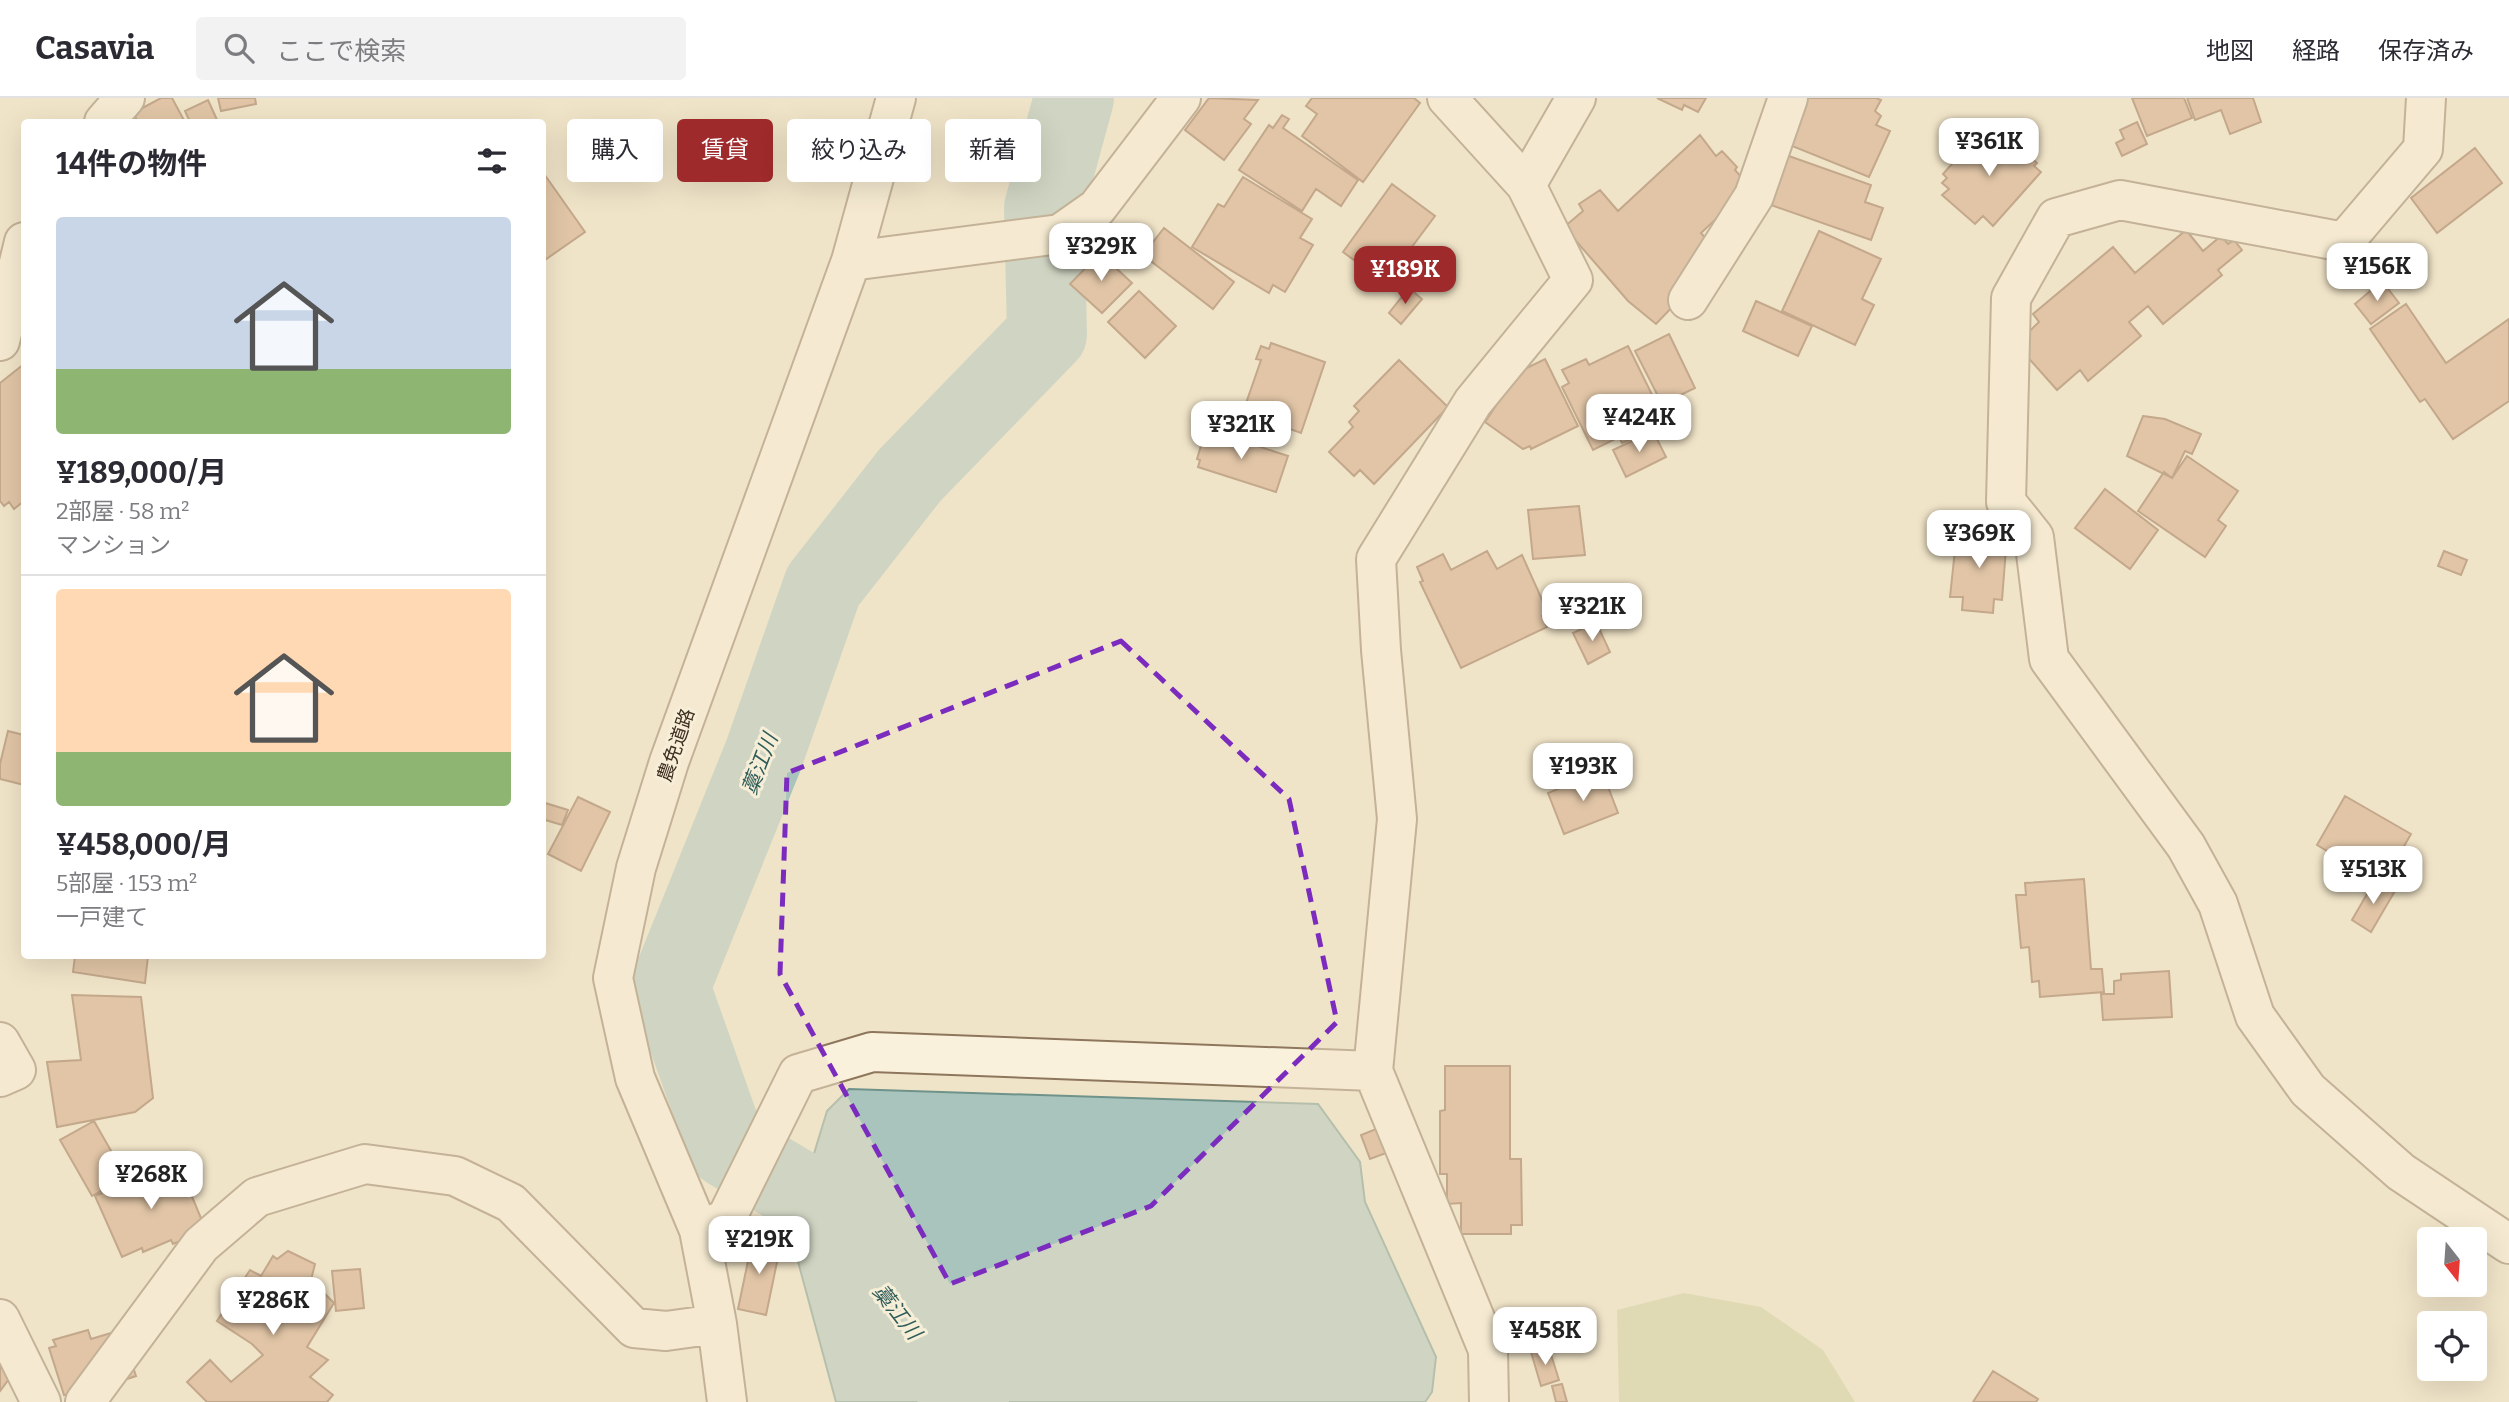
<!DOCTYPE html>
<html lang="ja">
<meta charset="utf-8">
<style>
body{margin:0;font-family:Bitter,"Noto Sans JP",serif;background:#f2f2f3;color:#2b2b33;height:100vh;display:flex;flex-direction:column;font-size:26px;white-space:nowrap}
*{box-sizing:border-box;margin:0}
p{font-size:23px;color:#7c7c81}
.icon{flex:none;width:38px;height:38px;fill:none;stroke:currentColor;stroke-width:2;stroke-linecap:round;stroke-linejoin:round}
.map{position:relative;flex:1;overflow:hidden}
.panel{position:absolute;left:21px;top:21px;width:525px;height:840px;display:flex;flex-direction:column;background:#fff;border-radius:7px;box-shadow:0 7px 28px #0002}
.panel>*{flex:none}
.hud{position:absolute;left:567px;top:21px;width:665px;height:63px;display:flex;gap:14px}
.needle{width:46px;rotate:163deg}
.tools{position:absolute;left:2417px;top:1129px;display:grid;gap:14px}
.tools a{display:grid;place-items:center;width:70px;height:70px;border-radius:7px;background:#fff;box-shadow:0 7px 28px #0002;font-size:35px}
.price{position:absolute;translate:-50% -60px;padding:0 16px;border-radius:14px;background:#fff;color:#222;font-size:23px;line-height:46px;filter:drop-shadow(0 2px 4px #0008)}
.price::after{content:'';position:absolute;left:50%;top:42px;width:21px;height:16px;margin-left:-10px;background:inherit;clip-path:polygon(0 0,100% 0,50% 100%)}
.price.current{background:#9e2a2b;color:#fff}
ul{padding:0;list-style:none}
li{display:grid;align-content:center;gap:14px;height:371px;padding:0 35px}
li+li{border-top:2px solid #e1e1e2}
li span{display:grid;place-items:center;height:217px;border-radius:7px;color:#555}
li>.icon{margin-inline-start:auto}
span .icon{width:126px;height:126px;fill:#fffc;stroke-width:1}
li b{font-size:30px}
h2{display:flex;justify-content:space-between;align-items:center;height:84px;padding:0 35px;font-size:30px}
.chip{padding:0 24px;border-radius:7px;background:#fff;box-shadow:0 7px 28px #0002;font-size:24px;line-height:63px}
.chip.current{background:#9e2a2b;color:#fff}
header{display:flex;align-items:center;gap:42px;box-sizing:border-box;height:98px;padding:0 35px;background:#fff;border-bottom:2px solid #e1e1e2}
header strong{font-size:33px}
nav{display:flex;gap:38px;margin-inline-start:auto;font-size:24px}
.search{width:490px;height:63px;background:#f2f2f3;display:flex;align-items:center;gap:18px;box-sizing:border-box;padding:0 24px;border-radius:7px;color:#7c7c81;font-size:26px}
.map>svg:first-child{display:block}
.green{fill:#c9cf9b}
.water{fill:#a9c4bc;stroke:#6f938a;stroke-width:2}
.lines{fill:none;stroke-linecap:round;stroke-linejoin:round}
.river{stroke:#a9c4bc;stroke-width:80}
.building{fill:#cf9f7d;stroke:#8d5f41;stroke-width:2}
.minor-casing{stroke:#8d765c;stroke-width:42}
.minor{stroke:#faf1dc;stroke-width:38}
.marked{fill:none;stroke:#7b2cbf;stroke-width:5;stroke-dasharray:14 9;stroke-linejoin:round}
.labels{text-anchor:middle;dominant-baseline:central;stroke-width:6;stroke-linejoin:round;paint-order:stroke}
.street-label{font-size:19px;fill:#3d2e20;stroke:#f7eed8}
.water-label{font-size:21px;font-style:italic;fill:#2f5d5a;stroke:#f7eed8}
</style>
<header>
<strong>Casavia</strong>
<div class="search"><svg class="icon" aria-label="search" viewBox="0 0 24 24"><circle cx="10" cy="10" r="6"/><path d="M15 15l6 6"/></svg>ここで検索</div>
<nav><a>地図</a><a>経路</a><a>保存済み</a></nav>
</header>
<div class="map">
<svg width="2509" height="1304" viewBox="0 0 2509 1304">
<rect width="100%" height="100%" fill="#f0e4c8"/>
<path class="green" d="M1684,1195L1761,1209L1823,1252L1855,1304H1619L1617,1212Z"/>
<path class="water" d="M849,991L1318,1006L1360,1064L1365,1104L1436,1259L1432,1294L1425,1304H836L790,1134L827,1013Z"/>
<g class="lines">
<path class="river" d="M969,1304L803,1095L727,1050L670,889L764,656L823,488L910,377L1047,236L1044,110L1074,0"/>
</g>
<path class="building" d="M161,0H172L185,24H138L133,15Z
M218,0H255L256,6L221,13Z
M1209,0L1258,2L1244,21L1251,26L1224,62L1185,32Z
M1312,0H1414L1420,5L1363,84L1302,38L1317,16L1306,8Z
M1657,0H1706L1698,14L1684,7L1682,12Z
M1796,0H1876L1881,2L1875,13L1881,18L1876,27L1890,33L1869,79L1787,46Z
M2132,0H2184L2192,20L2147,38Z
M2187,0H2253L2261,24L2230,36L2221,12L2195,22Z
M208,2L218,24H190L185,13Z
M1282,17L1289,21L1283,30L1358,82L1341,108L1316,91L1302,113L1239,72L1269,27L1273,30Z
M2137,24L2147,46L2122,58L2116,45L2124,41L2120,32Z
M1996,28L2037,65L2034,68L2041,74L1993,128L1983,118L1975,126L1942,97L1949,91L1942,85L1947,80L1943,76L1968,48L1973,54Z
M1700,37L1716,58L1722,53L1737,69L1735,72L1750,89L1701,135L1714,150L1677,204L1656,226L1628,203L1564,129L1583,113L1579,106L1600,92L1618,113Z
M2475,50L2502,85L2437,135L2411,100Z
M1786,57L1871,87L1865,104L1883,110L1871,142L1768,106Z
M542,73L585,134L542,164Z
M1243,79L1312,121L1300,140L1313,147L1285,194L1273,187L1269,195L1192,149L1218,106L1224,109Z
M1392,86L1435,118L1385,185L1343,154Z
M1164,130L1234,184L1213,211L1143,157Z
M2186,132L2203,153L2221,138L2228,146L2234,142L2242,152L2218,172L2222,177L2163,226L2148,208L2129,224L2141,238L2088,283L2080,272L2057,292L2016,246L2039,224L2033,216L2113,149L2135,175Z
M1819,133L1881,161L1862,201L1874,207L1855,247L1782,213Z
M1100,155L1132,185L1102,215L1070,186Z
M2382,183L2399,205L2371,226L2355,206Z
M1409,190L1422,201L1401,226L1389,215Z
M1139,193L1176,228L1145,260L1108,224Z
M1756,203L1812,228L1798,258L1743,233Z
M2406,206L2446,265L2509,221V303L2453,341L2425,301L2420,304L2370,231Z
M1669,236L1695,290L1662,306L1635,253Z
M1271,245L1325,264L1301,335L1243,314L1261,262L1256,261L1261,248L1269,251Z
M1628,248L1670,333L1659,338L1655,330L1622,345L1619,339L1593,352L1562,289L1569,285L1562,272L1586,261L1589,267Z
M1545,261L1578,328L1531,351L1530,348L1523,351L1485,324L1504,296L1498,284Z
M1399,262L1448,309L1374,386L1360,372L1354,378L1329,354L1353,329L1349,324L1359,313L1354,308Z
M24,266V403L14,411L9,404L4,408L0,403V285Z
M2143,318L2165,321L2201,336L2192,356L2185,353L2172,380L2127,358Z
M1206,331L1288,358L1276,394L1198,369L1200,362L1197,361Z
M1653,333L1666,359L1626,379L1613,352Z
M2187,358L2238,393L2218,422L2226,428L2205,459L2138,413L2164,374L2172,380Z
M2105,391L2158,432L2130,471L2075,430Z
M1579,408L1585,457L1533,461L1528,412Z
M1957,433L2007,438L2002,502L1994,501L1993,515L1962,512L1963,499H1950Z
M1487,453L1497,471L1522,457L1548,515L1542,518L1547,529L1461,570L1420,484L1423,483L1417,469L1443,456L1451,472Z
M2444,453L2467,462L2461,477L2438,468Z
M1596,524L1610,554L1588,566L1573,535Z
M8,633L24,637V687L0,681V666Z
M1602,673L1618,715L1564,736L1548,695Z
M2345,698L2411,736L2382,786L2317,747Z
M578,699L610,714L581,773L548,756Z
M542,704L568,712L562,727L542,721Z
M2084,781L2091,871H2102L2104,894L2040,899L2039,883L2032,884L2029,849L2021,850L2016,797H2026L2025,785Z
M2375,782L2395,793L2371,834L2352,822Z
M75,858H148L145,885L73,874Z
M2169,873L2172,919L2103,922L2101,896H2114V883L2121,882V876Z
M72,897L141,899L153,1000L135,1014L57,1029L47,964L81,962Z
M1445,968H1510V1061H1521L1522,1127H1511V1136H1461V1105L1447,1106V1076H1440V1013L1445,1012Z
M94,1023L126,1079L92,1098L60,1042Z
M1381,1029L1389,1054L1370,1061L1361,1037Z
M177,1063L206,1132L173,1146L171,1142L143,1154L142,1150L122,1159L95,1098Z
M753,1139L781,1145L766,1217L738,1211Z
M288,1153L315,1166L311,1182L334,1205L307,1249L328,1262L310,1279L333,1297L327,1304H207L187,1284L210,1262L231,1284L263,1257L252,1246L217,1223L250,1172L261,1178L273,1158L277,1161Z
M360,1171L364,1210L336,1213L332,1173Z
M88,1232L91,1241L121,1232L136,1278L100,1290L64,1297L49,1250L56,1248L53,1242Z
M1549,1250L1559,1282L1541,1288L1531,1254Z
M0,1260L3,1272L9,1281L0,1293Z
M1993,1273L2038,1301L2036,1304H1973Z
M1562,1286L1567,1304H1556L1552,1288Z"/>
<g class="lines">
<g class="minor-casing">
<path id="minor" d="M1447,0L1526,87
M2426,0L2423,51L2344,144L2120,102L2056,120L2011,200L2006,404L2034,439L2049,561L2186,748L2218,806L2255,918L2308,992L2401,1074L2509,1146
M104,24L125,0
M851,163L1060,136L1097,110L1181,0
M1688,202L1754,98L1788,0
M0,243L24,144
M0,944L16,972L0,979
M699,1132L726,1121L798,976L872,954L1373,973
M0,1221L41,1304
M85,1304L201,1147L257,1099L365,1066L455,1078L511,1105L634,1230L666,1233L717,1226
M727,1304L717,1226L699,1132L635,980L613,880L636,770L669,664L851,163L896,0
M1489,1304L1488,1252L1373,973L1397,721L1381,552L1376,461L1473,304L1573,182L1526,87L1576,0"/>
</g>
<use href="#minor" class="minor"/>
</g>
<path d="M0 0H2509V1304H0ZM1121,543L1289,701L1337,924L1151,1108L950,1186L780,876L787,675Z" fill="#f0e4c8" fill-opacity=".55" fill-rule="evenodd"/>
<path class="marked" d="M1121,543L1289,701L1337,924L1151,1108L950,1186L780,876L787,675Z"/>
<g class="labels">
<g class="street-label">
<text transform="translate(676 647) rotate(-71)">農免道路</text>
</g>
<g class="water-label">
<text transform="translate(760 666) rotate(-69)">藁江川</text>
<text transform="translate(897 1214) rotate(52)">藁江川</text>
</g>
</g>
</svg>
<div class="tools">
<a><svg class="needle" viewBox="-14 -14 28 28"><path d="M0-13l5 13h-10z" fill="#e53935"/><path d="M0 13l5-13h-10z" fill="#7c7c81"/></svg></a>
<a><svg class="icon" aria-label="locate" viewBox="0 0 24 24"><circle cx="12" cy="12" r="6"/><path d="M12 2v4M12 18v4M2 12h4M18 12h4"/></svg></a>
</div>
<b class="price" style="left:1989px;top:80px">¥361K</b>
<b class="price" style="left:1101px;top:185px">¥329K</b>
<b class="price" style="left:2377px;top:205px">¥156K</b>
<b class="price current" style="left:1405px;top:208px">¥189K</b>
<b class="price" style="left:1639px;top:356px">¥424K</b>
<b class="price" style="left:1241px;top:363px">¥321K</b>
<b class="price" style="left:1979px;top:472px">¥369K</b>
<b class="price" style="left:1592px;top:545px">¥321K</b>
<b class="price" style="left:1583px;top:705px">¥193K</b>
<b class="price" style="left:2373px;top:808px">¥513K</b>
<b class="price" style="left:151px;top:1113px">¥268K</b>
<b class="price" style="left:759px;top:1178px">¥219K</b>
<b class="price" style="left:273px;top:1239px">¥286K</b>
<b class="price" style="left:1545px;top:1269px">¥458K</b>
<div class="hud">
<a class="chip">購入</a>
<a class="chip current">賃貸</a>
<a class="chip">絞り込み</a>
<a class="chip">新着</a>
</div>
<section class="panel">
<h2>14件の物件<svg class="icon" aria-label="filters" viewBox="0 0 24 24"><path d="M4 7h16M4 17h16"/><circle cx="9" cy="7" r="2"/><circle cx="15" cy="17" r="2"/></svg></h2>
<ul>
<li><span style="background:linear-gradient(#c9d6e8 70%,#8fb573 0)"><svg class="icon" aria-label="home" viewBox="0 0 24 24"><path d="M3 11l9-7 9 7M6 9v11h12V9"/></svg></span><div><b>¥189,000/月</b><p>2部屋 · 58 m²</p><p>マンション</p></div></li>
<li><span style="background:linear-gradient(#ffd9b3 75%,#8fb573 0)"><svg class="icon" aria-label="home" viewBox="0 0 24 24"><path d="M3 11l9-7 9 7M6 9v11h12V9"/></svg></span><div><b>¥458,000/月</b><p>5部屋 · 153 m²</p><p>一戸建て</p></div></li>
</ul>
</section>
</div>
